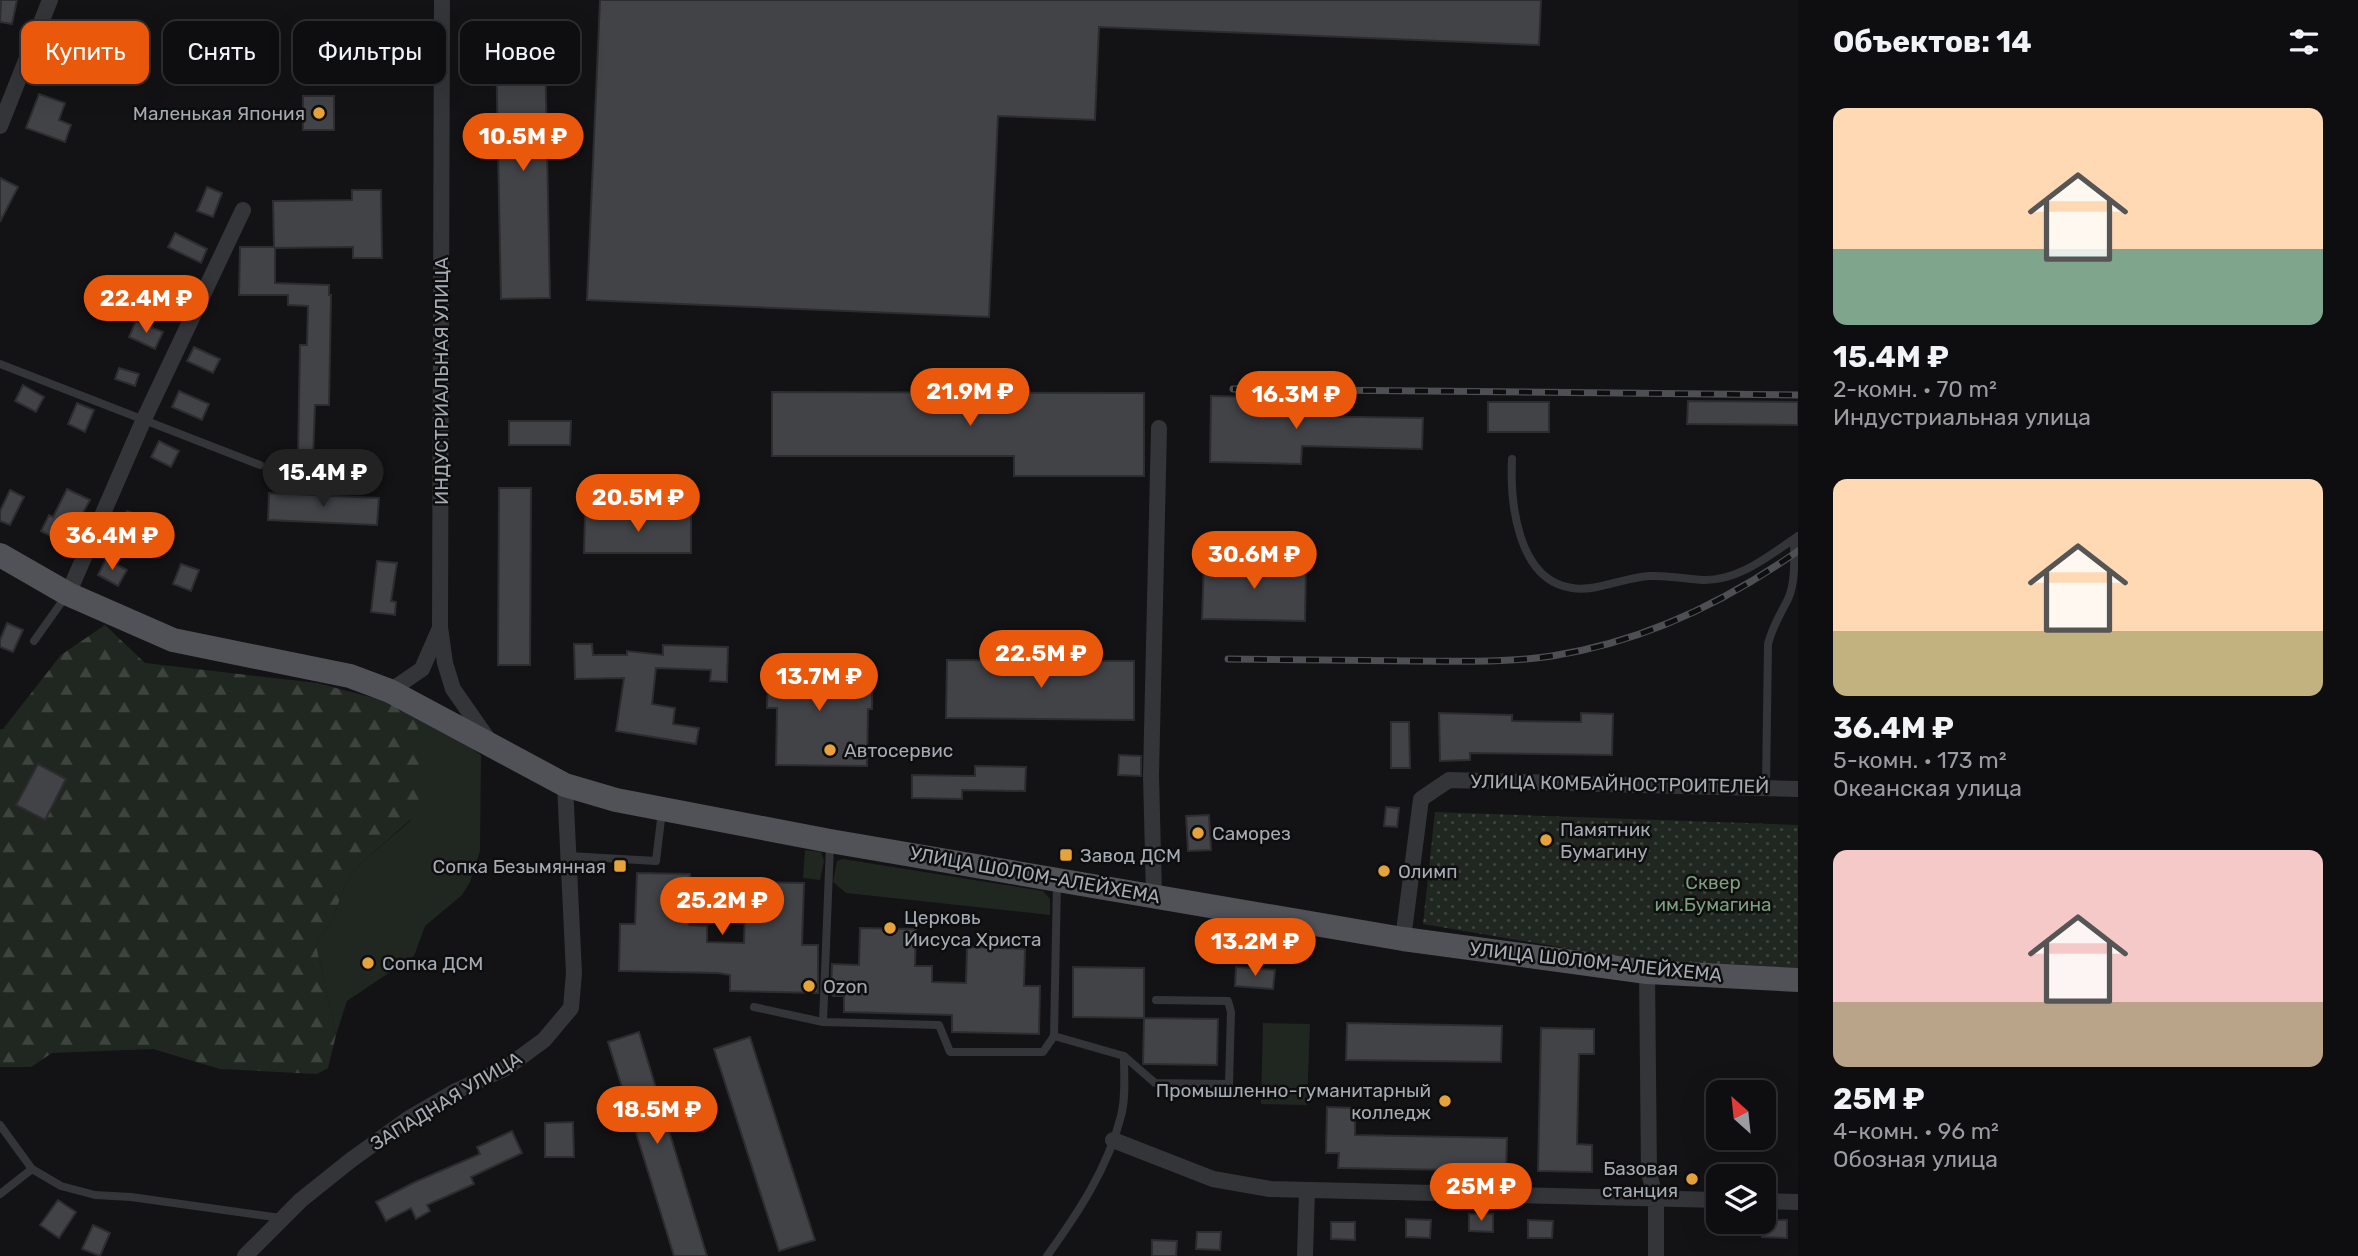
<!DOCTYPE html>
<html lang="ru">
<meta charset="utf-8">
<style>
body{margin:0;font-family:Rubik,sans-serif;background:#171719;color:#f1f3f6;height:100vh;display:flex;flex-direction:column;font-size:26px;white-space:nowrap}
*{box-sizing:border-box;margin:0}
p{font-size:23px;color:#9b9c9f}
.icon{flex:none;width:38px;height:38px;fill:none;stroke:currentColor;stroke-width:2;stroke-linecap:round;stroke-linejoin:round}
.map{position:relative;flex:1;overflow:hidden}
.details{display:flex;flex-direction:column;background:#0e0e10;width:560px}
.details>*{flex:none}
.guide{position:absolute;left:21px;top:21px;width:665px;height:63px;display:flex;gap:14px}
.needle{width:46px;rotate:333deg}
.buttons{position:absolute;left:1706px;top:1080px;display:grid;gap:14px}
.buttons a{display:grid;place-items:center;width:70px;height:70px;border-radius:14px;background:#0e0e10;box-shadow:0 7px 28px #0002,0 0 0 2px #2e2e30;font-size:35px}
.price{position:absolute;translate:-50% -60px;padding:0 16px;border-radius:24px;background:#ea580c;color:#fff;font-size:23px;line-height:46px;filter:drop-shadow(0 2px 4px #0008)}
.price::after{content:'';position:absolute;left:50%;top:42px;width:21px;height:16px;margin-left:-10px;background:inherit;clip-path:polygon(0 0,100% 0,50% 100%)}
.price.current{background:#222;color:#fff}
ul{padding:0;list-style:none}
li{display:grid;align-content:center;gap:14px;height:371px;padding:0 35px}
li span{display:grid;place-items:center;height:217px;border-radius:14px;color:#555}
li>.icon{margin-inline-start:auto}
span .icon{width:126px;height:126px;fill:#fffc;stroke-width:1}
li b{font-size:30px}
h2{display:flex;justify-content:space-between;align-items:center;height:84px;padding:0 35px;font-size:30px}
.pill{padding:0 24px;border-radius:14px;background:#0e0e10;box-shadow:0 7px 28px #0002,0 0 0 2px #2e2e30;font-size:24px;line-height:63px}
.pill.current{background:#ea580c;color:#fff}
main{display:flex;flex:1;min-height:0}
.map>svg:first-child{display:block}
.grass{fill:#202720}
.forest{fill:url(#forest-firs)}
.park{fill:url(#park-dots)}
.building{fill:#424347;stroke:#2d2d30;stroke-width:2}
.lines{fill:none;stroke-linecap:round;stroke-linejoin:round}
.service{stroke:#343539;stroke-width:8}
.minor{stroke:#343539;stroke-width:16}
.primary{stroke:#505258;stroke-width:24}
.rail-casing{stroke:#4d4f54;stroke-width:7}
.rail{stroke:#0e0e0f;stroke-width:4.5;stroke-dasharray:13;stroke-linecap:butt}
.poi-dot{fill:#e6a33a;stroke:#0e0e0f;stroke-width:2.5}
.labels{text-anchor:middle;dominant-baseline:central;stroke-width:5;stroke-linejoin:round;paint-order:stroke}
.poi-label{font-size:19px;fill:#a5abb4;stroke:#0e0e0f;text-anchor:start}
.street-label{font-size:19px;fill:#a5abb4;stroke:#0e0e0f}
.park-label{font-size:19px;fill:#7d9e7e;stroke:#0e0e0f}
</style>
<main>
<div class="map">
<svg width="1798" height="1256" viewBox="0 0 1798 1256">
<defs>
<pattern id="forest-firs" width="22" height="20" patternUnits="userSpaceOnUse" patternTransform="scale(1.75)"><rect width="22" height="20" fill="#202720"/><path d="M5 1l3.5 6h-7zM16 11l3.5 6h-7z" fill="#3d443e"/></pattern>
<pattern id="park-dots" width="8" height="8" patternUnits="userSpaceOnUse" patternTransform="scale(1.75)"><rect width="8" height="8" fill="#202720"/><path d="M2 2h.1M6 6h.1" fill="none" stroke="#3d443e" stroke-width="1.8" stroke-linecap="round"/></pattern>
</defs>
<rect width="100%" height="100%" fill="#131315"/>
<path class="grass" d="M416,709L481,755L480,851L470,882L462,895L425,926L414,956L347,1001L336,1035L316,945L333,918L345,885L358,866L410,821Z
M805,850L821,852L824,861L820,880L803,878Z
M843,859L1043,891L1050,899V915L846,893L833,882L837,861Z
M1263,1023L1310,1024L1307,1105L1261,1104Z"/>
<path class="forest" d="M105,625L145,663L317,683L416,709L424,787L410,820L358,866L345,885L333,918L316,945L336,1035L328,1068L317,1074L220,1069L153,1049L52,1053L31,1067H0V729H3L61,655Z"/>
<path class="park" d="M1435,812L1798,825V969L1648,962L1423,924Z"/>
<path class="building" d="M1,0H17L12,24L0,22Z
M600,0H1541L1539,45L1099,27L1095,120L998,116L989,317L587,300Z
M545,48L550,298L501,299L496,49Z
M39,94L65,103L59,120L71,125L65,142L26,128Z
M303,96H334V130H303Z
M0,178L18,187L0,222Z
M207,187L222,193L213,217L197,211Z
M352,190H381L382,258H353V247L275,248V283L329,285V295H331L329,405H315L313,457H298L300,345H307L308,306L288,305V295H239L240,247H274L273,201L352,200Z
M175,233L207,249L201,263L168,247Z
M136,321L163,332L155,349L129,337Z
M194,347L220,359L213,373L187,361Z
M119,368L139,374L135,386L115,379Z
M23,385L44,397L36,412L15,401Z
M179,391L209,404L202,420L172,407Z
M772,392L1144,393V476H1014V456H772Z
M1211,396L1296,398V416L1423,418L1422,449L1302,446L1301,464L1210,462Z
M1688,401L1798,402V425L1687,424Z
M1488,402H1549V432H1488Z
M77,403L94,410L85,432L68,424Z
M509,421H571L570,445H509Z
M159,441L179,451L171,467L151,457Z
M499,488H531L530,665H498Z
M67,489L90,500L66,544L41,531L49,515L53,517Z
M10,490L24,497L10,525L0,521V511Z
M269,493L379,498L377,525L268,520Z
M127,511L151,520L145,535L121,526Z
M585,515H691V553H584Z
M106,559L127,570L118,586L98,575Z
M1204,560L1306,562L1305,621L1202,619Z
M377,561L397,563L391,601L396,602L395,615L371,612Z
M181,564L199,570L191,591L173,584Z
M7,623L23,630L13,652L0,647V640Z
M574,644H592L593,655H627V651L663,655V645L728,647L727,682L710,681L711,670L656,668L652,704L675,708L673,724L699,728L696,744L616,731L624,678L575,679Z
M768,660L853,661V686H872V709H868L867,766L776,765L777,708H767Z
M947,660L1134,661V720L946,718Z
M1439,713L1512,715V721L1581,722V713L1613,714L1612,755L1470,753V760L1440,761Z
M1391,722H1409L1410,768H1391Z
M1119,755L1141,756V776L1118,775Z
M38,764L66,779L45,820L16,805Z
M975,766L1026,767L1025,791L962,790V799L912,798V775L975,776Z
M1386,807L1399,808L1397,827L1384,826Z
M1209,815L1211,850L1188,851L1186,816Z
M637,873L690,874L689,925L707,926V942L744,943L746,882L804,883L802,945H818V993L730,991V975L718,973L619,971L620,924H635Z
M860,928L916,929L915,966H932V982L966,983L967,947L1025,949L1024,986H1040L1039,1034L952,1032V1015L844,1012V996H833L831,993L832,964L859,965Z
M1073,967L1144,968V1018L1073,1017Z
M1236,967L1275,970L1273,989L1235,986Z
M1144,1018L1218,1019L1217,1065L1143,1064Z
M1347,1023L1502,1026L1501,1062L1346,1060Z
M1541,1028L1594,1029V1054H1579L1577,1144L1592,1145V1172L1538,1171Z
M639,1032L707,1256H674L608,1042Z
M750,1037L815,1240L779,1251L714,1049Z
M1327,1107L1355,1108V1135L1507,1138L1506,1171L1338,1168L1339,1153H1326Z
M573,1122L574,1157H545V1123Z
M512,1131L522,1153L471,1177L474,1184L427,1205L430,1211L416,1219L411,1208L386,1221L376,1202L415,1182L480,1154L477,1147Z
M58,1200L76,1212L59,1238L40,1225Z
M1469,1214H1493V1232L1469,1231Z
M1406,1219L1431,1220L1430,1238L1406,1237Z
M1528,1220L1553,1221L1552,1238H1528Z
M1764,1220H1787V1238L1762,1237Z
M1331,1222H1355V1240L1331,1239Z
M93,1225L110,1233L100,1256L82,1249Z
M1197,1232H1221L1220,1250L1196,1249Z
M1152,1240L1177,1241L1176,1256H1152Z"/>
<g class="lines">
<path class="service" d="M0,364L260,465
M1512,459C1510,502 1517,580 1572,588C1597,592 1625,577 1650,576C1668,575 1685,579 1703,580C1739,581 1770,555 1798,536
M34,641L66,596
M1766,787L1768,644C1772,627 1780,615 1788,599C1796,582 1794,557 1794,539
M830,845L823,1022L939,1025L950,1052H1043L1054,1036L1057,882
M569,856L656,861L662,811
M754,1007L823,1022
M1054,1036L1124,1056L1155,1083L1229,1084L1231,1012L1228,1001L1156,1000
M0,1125L32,1169L61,1186L95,1195L131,1197L281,1218
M0,1194L32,1169
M1047,1256C1078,1213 1108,1168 1121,1116C1126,1098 1124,1076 1124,1056"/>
<path class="minor" d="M442,0L440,627L445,663L453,689L490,742
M0,126L50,0
M68,594L144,419L243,210
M390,691L422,669L439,630
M1154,895L1151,775L1159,428
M1403,939L1421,799L1449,780L1798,789
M1647,972L1649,1173L1656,1200V1256
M1113,1140L1213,1179L1270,1189L1718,1200
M1764,1201L1798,1202
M245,1256L301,1200L351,1160L408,1119L456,1091L506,1068L544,1040L571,1008L574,973L565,785
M1305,1256L1307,1191"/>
<path class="primary" d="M0,555L68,594L173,640L350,676L390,691L565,785L616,800L830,841L1403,939L1647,972L1798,980"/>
<g class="rail-casing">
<path id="rail" d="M1233,389L1798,395
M1228,659C1290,660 1352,660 1414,661C1460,661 1506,663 1552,656C1642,642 1724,603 1798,551"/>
</g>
<use href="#rail" class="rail"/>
</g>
<g class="poi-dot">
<circle cx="319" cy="113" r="7"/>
<circle cx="830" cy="750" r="7"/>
<circle cx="1198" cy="833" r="7"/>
<circle cx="1546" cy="840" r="7"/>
<rect x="1059" y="848" width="14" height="14" rx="3.5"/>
<rect x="613" y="859" width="14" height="14" rx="3.5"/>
<circle cx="1384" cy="871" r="7"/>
<circle cx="890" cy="928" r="7"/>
<circle cx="368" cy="963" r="7"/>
<circle cx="809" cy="986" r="7"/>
<circle cx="1445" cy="1101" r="7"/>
<circle cx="1692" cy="1179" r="7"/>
</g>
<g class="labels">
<g class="poi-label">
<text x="305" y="113" text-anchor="end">Маленькая Япония</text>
<text x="844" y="750">Автосервис</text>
<text x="1560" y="829">Памятник<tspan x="1560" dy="22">Бумагину</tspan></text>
<text x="1212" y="833">Саморез</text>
<text x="1080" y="855">Завод ДСМ</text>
<text x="606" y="866" text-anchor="end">Сопка Безымянная</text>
<text x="1398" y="871">Олимп</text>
<text x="904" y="917">Церковь<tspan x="904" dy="22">Иисуса Христа</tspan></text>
<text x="382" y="963">Сопка ДСМ</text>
<text x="823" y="986">Ozon</text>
<text x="1431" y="1090" text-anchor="end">Промышленно-гуманитарный<tspan x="1431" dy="22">колледж</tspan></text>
<text x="1678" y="1168" text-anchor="end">Базовая<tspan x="1678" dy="22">станция</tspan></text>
</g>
<g class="street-label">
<text transform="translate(441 381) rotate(-90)">ИНДУСТРИАЛЬНАЯ УЛИЦА</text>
<text transform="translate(1620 784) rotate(1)">УЛИЦА КОМБАЙНОСТРОИТЕЛЕЙ</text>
<text transform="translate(1035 875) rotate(10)">УЛИЦА ШОЛОМ-АЛЕЙХЕМА</text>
<text transform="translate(1596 962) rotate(6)">УЛИЦА ШОЛОМ-АЛЕЙХЕМА</text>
<text transform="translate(446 1101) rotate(-31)">ЗАПАДНАЯ УЛИЦА</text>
</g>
<g class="park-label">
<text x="1713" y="882">Сквер<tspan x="1713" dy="22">им.Бумагина</tspan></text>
</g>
</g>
</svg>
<div class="buttons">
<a><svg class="needle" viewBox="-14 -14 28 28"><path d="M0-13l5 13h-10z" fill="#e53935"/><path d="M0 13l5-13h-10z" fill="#9b9c9f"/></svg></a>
<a><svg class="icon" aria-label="layers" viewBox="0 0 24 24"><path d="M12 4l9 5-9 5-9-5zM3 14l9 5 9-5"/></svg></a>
</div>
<b class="price" style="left:523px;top:173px">10.5M ₽</b>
<b class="price" style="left:146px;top:335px">22.4M ₽</b>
<b class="price" style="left:970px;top:428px">21.9M ₽</b>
<b class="price" style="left:1296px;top:431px">16.3M ₽</b>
<b class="price current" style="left:323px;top:509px">15.4M ₽</b>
<b class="price" style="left:638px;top:534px">20.5M ₽</b>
<b class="price" style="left:112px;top:572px">36.4M ₽</b>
<b class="price" style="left:1254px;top:591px">30.6M ₽</b>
<b class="price" style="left:1041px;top:690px">22.5M ₽</b>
<b class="price" style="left:819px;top:713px">13.7M ₽</b>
<b class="price" style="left:722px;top:937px">25.2M ₽</b>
<b class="price" style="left:1255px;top:978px">13.2M ₽</b>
<b class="price" style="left:657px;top:1146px">18.5M ₽</b>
<b class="price" style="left:1481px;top:1223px">25M ₽</b>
<div class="guide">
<a class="pill current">Купить</a>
<a class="pill">Снять</a>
<a class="pill">Фильтры</a>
<a class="pill">Новое</a>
</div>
</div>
<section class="details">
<h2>Объектов: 14<svg class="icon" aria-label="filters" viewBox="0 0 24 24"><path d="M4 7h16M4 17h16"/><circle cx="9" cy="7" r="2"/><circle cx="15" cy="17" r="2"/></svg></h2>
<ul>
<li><span style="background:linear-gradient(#ffd9b3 65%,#7fa58c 0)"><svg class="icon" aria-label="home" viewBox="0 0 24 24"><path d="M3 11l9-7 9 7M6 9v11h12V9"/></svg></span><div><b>15.4M ₽</b><p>2-комн. · 70 m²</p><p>Индустриальная улица</p></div></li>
<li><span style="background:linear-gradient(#ffd9b3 70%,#c2b280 0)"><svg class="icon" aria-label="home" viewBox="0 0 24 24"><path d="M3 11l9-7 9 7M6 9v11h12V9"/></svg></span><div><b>36.4M ₽</b><p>5-комн. · 173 m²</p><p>Океанская улица</p></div></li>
<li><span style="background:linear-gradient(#f6c9c9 70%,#b9a48a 0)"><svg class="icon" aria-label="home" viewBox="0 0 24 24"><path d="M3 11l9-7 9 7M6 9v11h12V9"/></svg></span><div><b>25M ₽</b><p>4-комн. · 96 m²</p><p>Обозная улица</p></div></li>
</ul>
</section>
</main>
